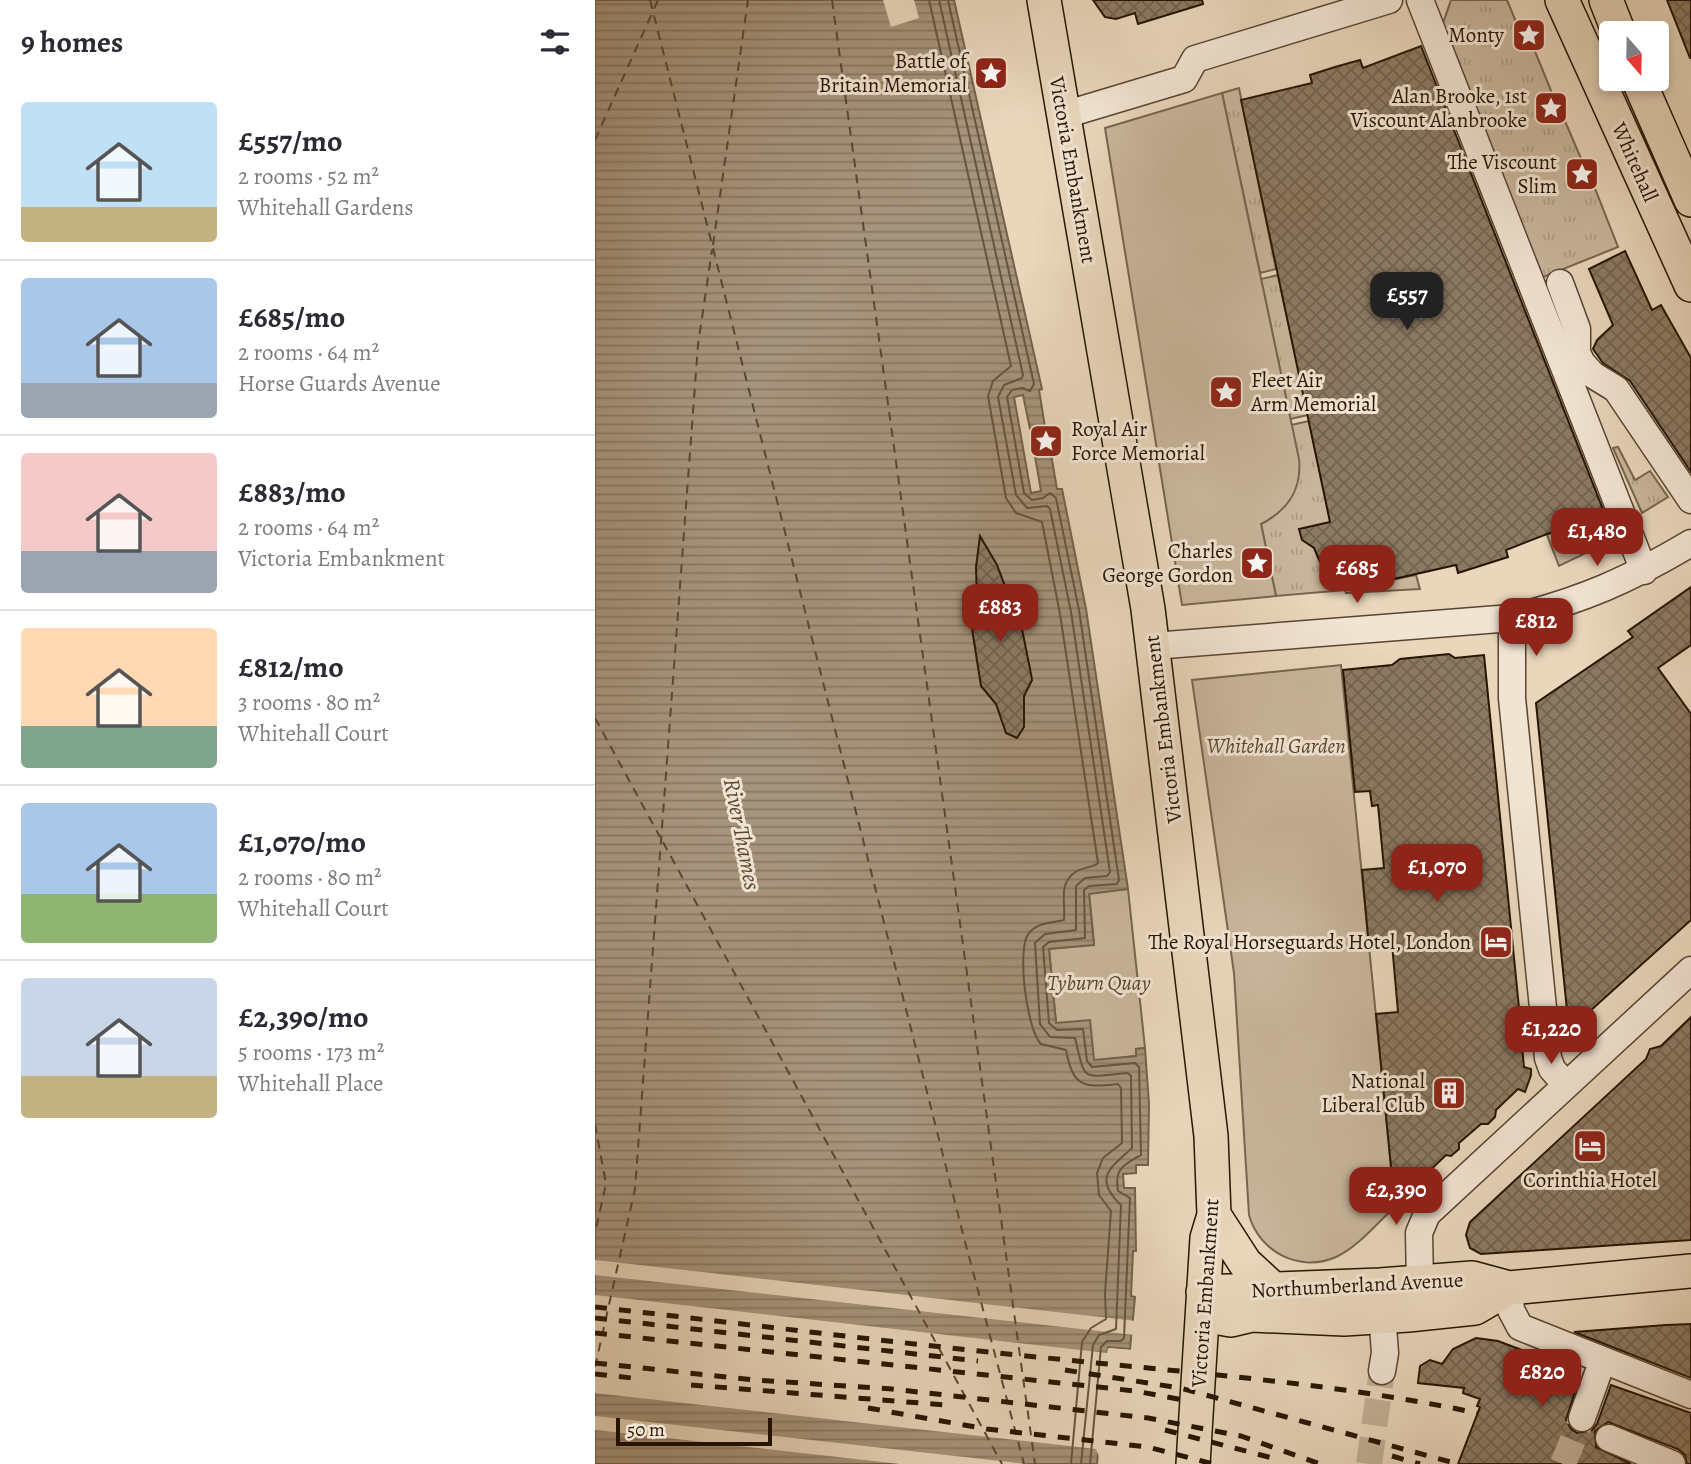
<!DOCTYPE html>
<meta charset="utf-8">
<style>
body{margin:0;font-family:Alegreya,serif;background:#f2f2f3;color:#2b2b33;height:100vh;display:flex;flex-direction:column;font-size:26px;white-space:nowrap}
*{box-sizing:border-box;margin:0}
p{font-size:23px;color:#7c7c81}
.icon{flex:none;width:38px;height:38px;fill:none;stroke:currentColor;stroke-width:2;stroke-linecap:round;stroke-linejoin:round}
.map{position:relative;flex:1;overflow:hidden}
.drawer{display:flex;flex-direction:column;background:#fff;width:595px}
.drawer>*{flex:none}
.needle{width:46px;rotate:160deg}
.buttons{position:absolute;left:1004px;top:21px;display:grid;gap:14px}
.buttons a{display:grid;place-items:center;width:70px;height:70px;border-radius:7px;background:#fff;box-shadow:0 4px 10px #0003;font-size:35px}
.scale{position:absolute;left:21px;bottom:18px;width:156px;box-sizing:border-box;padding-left:7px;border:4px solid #271501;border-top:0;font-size:19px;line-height:24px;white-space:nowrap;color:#271501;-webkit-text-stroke:5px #f1e4d3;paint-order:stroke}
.price{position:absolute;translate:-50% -60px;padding:0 16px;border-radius:14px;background:#8f2418;color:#fff;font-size:23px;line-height:46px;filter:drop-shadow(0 2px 4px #0008)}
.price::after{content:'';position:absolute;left:50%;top:42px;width:21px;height:16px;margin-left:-10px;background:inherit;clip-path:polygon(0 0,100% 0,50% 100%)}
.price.on{background:#222;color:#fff}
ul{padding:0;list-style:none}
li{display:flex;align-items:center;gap:21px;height:175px;padding:0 21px}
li+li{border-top:2px solid #e1e1e2}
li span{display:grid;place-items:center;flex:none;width:196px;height:140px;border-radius:7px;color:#555}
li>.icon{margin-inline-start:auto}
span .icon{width:84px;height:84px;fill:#fffc;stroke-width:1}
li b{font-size:30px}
h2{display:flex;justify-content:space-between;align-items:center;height:84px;padding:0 21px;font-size:30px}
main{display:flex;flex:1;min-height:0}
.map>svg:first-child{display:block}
.grass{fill:url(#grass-tufts);stroke:#78654e;stroke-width:2}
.park{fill:#c8b59b;stroke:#78654e;stroke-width:2}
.water{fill:url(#water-rules);stroke:#74614b;stroke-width:2}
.pier{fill:#e9d6bb}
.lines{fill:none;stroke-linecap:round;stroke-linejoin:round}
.shore{stroke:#67543e;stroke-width:2}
.ferry{stroke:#5a4832;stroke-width:2;stroke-dasharray:9 7;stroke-linecap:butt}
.building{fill:url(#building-cross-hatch);stroke:#271501;stroke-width:2}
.minor-tunnel{stroke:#c2af96;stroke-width:26;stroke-dasharray:26 13;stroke-linecap:butt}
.minor-casing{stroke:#584530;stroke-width:29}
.major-casing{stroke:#271501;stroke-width:36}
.minor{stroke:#f1e4d3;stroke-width:26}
.major{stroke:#e9d6bb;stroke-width:33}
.rail{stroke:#271501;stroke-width:5;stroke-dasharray:12 12;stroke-linecap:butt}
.labels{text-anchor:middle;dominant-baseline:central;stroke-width:6;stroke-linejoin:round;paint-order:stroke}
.poi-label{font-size:21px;fill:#271501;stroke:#f1e4d3;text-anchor:end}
.street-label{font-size:21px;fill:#271501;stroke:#f1e4d3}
.park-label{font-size:21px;font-style:italic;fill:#57452f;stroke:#f1e4d3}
.water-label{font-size:23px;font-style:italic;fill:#5a4832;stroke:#f1e4d3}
</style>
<main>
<section class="drawer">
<h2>9 homes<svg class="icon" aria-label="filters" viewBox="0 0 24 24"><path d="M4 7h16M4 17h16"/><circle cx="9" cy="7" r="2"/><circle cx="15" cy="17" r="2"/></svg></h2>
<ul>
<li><span style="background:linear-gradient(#bfe0f5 75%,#c2b280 0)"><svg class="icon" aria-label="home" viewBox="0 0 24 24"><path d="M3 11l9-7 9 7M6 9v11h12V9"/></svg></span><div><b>£557/mo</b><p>2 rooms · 52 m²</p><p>Whitehall Gardens</p></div></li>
<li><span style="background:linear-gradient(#a9c7e8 75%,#9aa5b1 0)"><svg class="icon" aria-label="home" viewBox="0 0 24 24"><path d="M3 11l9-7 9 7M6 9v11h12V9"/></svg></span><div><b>£685/mo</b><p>2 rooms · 64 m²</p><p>Horse Guards Avenue</p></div></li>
<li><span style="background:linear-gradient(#f6c9c9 70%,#9aa5b1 0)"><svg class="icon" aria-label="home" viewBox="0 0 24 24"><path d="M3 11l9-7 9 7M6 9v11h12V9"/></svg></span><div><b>£883/mo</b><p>2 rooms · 64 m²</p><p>Victoria Embankment</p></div></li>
<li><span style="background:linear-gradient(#ffd9b3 70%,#7fa58c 0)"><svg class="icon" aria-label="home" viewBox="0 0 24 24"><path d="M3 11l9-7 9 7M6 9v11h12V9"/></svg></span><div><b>£812/mo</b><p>3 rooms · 80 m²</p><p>Whitehall Court</p></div></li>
<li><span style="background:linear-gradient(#a9c7e8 65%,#8fb573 0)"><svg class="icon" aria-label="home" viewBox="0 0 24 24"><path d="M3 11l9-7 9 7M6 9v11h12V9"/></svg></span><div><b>£1,070/mo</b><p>2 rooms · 80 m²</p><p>Whitehall Court</p></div></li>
<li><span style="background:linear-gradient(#c9d6e8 70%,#c2b280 0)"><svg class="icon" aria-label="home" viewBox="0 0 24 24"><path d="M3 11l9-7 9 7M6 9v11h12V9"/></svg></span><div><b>£2,390/mo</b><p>5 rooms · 173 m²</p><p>Whitehall Place</p></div></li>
</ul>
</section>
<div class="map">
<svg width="1096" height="1464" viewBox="0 0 1096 1464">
<defs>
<pattern id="grass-tufts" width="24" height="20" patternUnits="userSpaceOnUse" patternTransform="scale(1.75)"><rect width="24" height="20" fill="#c8b59b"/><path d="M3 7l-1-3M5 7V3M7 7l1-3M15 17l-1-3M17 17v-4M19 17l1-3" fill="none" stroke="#ac9b84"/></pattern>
<pattern id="water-rules" width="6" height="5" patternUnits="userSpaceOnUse" patternTransform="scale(1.75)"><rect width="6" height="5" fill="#a7947c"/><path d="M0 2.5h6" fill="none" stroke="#887863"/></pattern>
<pattern id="building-cross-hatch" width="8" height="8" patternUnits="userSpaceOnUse" patternTransform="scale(1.75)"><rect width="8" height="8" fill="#8c7962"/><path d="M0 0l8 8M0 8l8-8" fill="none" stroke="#72624e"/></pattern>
</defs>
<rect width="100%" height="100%" fill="#e9d6bb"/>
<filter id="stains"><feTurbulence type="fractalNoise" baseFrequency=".00286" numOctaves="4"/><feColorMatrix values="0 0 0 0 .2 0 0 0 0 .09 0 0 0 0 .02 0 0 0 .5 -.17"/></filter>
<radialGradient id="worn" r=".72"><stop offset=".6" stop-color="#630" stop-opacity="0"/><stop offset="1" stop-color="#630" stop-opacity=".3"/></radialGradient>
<path class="grass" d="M856,0H912L931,46L937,44L957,93L941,101L951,121L967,114L988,163L977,169L985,187L997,181L1023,247L946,278L847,26Z
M644,88L681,269L665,273L627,93Z
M683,275L713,415L695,419L666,279Z
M714,421L750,589L821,575L825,589L751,593L750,590L681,596L666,524C710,502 705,465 696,425Z
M1023,447L1040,480L1055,471L1073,497L1047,513L1018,448Z
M1015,510L1026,536L964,566L952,535Z"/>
<path class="park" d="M627,93L704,459C707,490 693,510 666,524L681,596L587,605L510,128Z
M746,665L800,1207C782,1223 763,1247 741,1257C705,1273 664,1252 654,1215L639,973L597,680Z
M533,889L550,1048L541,1049V1056L499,1061L461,1023L454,949L499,944L494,893Z"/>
<path class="water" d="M0,0H359L447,389L444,390L450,427L435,429L428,395L419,397L436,493L446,491L440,456L456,454L462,489H467L491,609L533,889L494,894L499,945L454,949L461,1023L495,1020L499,1060L541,1056V1049L550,1048L554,1104L553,1165H541V1173L528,1174L529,1188H540L541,1251H538L536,1296L540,1297L535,1349L513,1347L502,1464H0Z"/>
<path class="pier" d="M288,0H319L324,18L296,27Z
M0,1260L541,1321L540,1335L0,1275Z
M0,1295L512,1353L513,1348L538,1350L516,1351L506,1462L501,1449L0,1393Z
M0,1416L433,1464H305L0,1430Z"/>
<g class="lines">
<path class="shore" d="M334,0L416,366L398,381L393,396L411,498L421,513L447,522L465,614L503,863C497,868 489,867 482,871C462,883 471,903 469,920C457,923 443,922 434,933C421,948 432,1031 446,1044L471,1050C478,1087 488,1088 523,1084L526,1088L527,1143L508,1158L502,1173L504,1195L516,1211L510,1293L511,1319L496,1328L487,1342L476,1464
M344,0L428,375L427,378L409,385L403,397L421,495L432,508L452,506L455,509L476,612L515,872L512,876L490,878L481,886V930L450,934L440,943L445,1024L455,1037L480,1038C491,1083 485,1077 533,1073L536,1076L537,1148C515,1168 498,1178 526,1205L521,1329L504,1335L498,1345L486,1464
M353,0L439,384L435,391L427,388L417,390L412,397L429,493L437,500L448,498L455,493L461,498L484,610L524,880L522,884L494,886L489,890L490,938L454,942L448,947L454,1023L462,1030L488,1029L492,1061L497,1067L540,1063L544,1067L546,1155C529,1165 519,1168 523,1191L535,1198L529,1338L526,1341H512L506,1347L495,1464"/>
<path class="ferry" d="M55,0L368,1234L429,1464
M237,0L440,1464
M0,140L63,0
M118,245L153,0
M0,718L65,837
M68,842L407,1464
M0,1124L11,1184L0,1233
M0,1367L40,1189L103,345L117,250"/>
</g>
<path class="building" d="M498,0H607L608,4L543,24L540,13L521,19L510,17Z
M1072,0H1096V58H1095Z
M826,46L1009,512L911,550L913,557L863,573L861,565L750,590L744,564L725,562L719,548L707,540L704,529L735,522L646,100L717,83L715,75L740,67L765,60L768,68Z
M1030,251L1057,310L1066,305L1096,358V472L1035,381L1008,363L998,349L1002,340L1018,325L994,269Z
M385,536L402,565L414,597L424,614L436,674L437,680L429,696V727L422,738L411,733L401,704L386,686L375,616L376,606L382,602L381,567Z
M1096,587V645L1063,668L1096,714V920L974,1030L941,703L1038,637L1033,631Z
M854,654L860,658L889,655L925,1018L928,1020L929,1031L926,1035L929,1067L936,1069V1075L930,1092L923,1089L901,1110L900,1117L893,1124H886L864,1143V1149L856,1156L851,1155L827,1178L832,1183L821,1192L803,1193L798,1187L781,1014L803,1012L797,944L774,947L767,870L789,868L783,805L777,806L775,791L760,792L748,670L797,665L805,659Z
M1096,1017V1240L886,1254L875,1248L871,1235L875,1222L1051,1059L1055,1049L1066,1046Z
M1096,1324V1378L979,1332L1071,1325Z
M881,1338L903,1341L977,1369L972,1380L982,1385L971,1420L976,1429L982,1433L997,1430L1002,1424L1016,1385L1096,1413V1464H1092L1090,1455L1083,1449L1013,1422L1000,1431L1001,1447L1036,1464H863L885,1407L882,1406L885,1399L868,1393L869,1388L823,1383L825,1366L835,1360L847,1364L858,1349Z"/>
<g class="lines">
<path class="minor-tunnel" d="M774,1464L787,1371
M968,1464L987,1418"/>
<g class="minor-casing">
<path id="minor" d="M825,0L1049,571
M469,115L589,79L600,59L794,0
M965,283L982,329V353L987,363L998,375L1021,389L1096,500
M917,618V698L953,1058L957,1069L971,1085
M558,646L917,618C988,600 1034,580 1096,543
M825,1283L824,1233L832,1214L1096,970
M914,1288L916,1310L925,1327L1096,1395
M786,1299L790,1353L787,1371
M987,1418L1007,1362
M1014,1438L1077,1464"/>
</g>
<g class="major-casing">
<path id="major" d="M449,0L553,609L616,1136L619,1215L612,1238L598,1464
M967,0L1096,285
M1011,0L1024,33
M1043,79L1096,200
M619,1215L650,1263L677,1288
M608,1292L785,1285L877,1278L914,1288L1096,1271
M608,1315L636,1320L657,1315L749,1319L813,1315L880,1308L914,1288"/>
</g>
<use href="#minor" class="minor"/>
<use href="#major" class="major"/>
<path class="rail" d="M0,1307C151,1324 301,1343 452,1358C596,1373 741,1383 882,1413
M0,1318L383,1361
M0,1333L540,1391L594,1401
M0,1363L160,1380L297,1389L553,1418L646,1436L725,1464
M470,1370L585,1388L863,1464
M0,1374L37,1378
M96,1385L351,1405
M273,1408L392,1429L553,1447L618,1464
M570,1430L685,1460
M797,1456L825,1464"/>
</g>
<defs>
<g id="sight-square" transform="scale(1.75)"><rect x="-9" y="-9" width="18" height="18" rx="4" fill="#8f2418" stroke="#f1e4d3"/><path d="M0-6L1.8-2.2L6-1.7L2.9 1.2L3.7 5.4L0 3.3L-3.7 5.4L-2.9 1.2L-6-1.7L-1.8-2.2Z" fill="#fff"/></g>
<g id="hotel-square" transform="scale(1.75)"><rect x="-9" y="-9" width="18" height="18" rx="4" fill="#8f2418" stroke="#f1e4d3"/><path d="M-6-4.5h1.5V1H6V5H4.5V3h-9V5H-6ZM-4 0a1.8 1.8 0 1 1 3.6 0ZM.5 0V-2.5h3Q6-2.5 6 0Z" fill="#fff"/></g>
<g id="building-square" transform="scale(1.75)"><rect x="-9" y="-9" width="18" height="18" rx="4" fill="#8f2418" stroke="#f1e4d3"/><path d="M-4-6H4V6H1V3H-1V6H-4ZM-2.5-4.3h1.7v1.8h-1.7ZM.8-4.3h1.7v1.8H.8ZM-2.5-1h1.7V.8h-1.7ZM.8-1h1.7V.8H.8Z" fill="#fff"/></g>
</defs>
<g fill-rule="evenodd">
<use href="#sight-square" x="934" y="35"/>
<use href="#sight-square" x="396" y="73"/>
<use href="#sight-square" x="956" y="108"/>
<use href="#sight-square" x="987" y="174"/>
<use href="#sight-square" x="631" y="392"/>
<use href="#sight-square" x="451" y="441"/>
<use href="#sight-square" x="662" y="563"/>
<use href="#hotel-square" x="901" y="942"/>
<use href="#building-square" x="854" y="1093"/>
<use href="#hotel-square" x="995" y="1146"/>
</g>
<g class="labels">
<g class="poi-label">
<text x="909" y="35">Monty</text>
<text x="372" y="61">Battle of<tspan x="372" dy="24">Britain Memorial</tspan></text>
<text x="932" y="96">Alan Brooke, 1st<tspan x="932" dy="24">Viscount Alanbrooke</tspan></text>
<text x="962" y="162">The Viscount<tspan x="962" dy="24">Slim</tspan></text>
<text x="656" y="380" text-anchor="start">Fleet Air<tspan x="656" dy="24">Arm Memorial</tspan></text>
<text x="476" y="429" text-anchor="start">Royal Air<tspan x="476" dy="24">Force Memorial</tspan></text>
<text x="638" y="551">Charles<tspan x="638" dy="24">George Gordon</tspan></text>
<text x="876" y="942">The Royal Horseguards Hotel, London</text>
<text x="830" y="1081">National<tspan x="830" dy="24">Liberal Club</tspan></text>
<text x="995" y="1180" text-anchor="middle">Corinthia Hotel</text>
</g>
<g class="street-label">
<text transform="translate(1040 162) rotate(66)">Whitehall</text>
<text transform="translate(478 170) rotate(80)">Victoria Embankment</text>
<text transform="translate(568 729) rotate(-97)">Victoria Embankment</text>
<text transform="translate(762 1285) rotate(-3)">Northumberland Avenue</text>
<text transform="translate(610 1293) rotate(-86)">Victoria Embankment</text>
</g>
<g class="park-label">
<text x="681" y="746">Whitehall Garden</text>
<text x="504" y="983">Tyburn Quay</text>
</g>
<g class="water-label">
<text transform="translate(147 834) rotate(79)">River Thames</text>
</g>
</g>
<rect width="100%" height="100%" filter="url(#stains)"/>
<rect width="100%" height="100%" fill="url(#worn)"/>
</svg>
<div class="buttons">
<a><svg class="needle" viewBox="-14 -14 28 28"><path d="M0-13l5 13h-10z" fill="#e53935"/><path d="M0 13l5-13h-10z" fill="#7c7c81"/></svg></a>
</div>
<div class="scale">50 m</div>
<b class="price on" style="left:812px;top:332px">£557</b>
<b class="price" style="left:1002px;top:568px">£1,480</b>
<b class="price" style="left:762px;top:605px">£685</b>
<b class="price" style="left:405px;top:644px">£883</b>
<b class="price" style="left:941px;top:658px">£812</b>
<b class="price" style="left:842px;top:904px">£1,070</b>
<b class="price" style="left:956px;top:1066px">£1,220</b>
<b class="price" style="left:801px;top:1227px">£2,390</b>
<b class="price" style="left:947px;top:1409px">£820</b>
</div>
</main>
